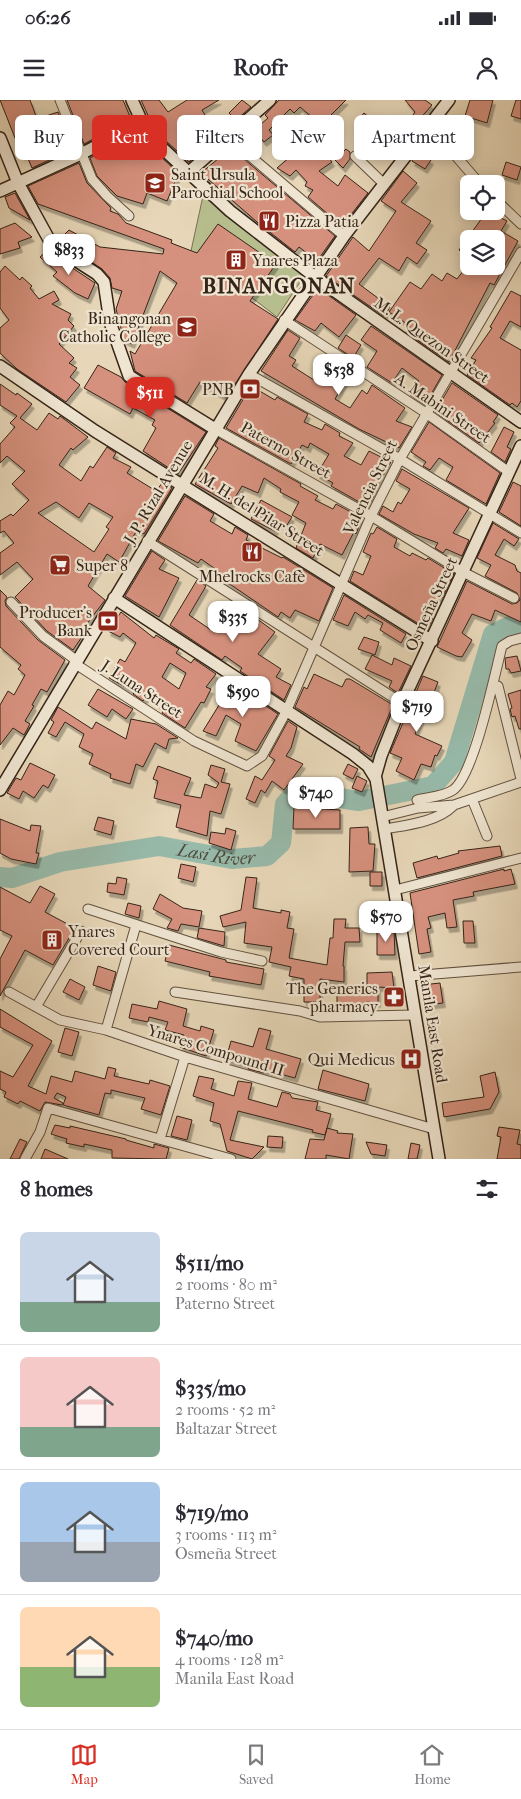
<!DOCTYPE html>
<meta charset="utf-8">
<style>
body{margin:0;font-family:"IM FELL French Canon",serif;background:#f7f7f7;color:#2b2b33;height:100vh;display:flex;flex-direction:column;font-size:19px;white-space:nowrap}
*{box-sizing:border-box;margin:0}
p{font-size:16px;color:#7c7c81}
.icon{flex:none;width:28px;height:28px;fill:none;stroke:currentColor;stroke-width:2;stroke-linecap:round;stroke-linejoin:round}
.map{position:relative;height:1059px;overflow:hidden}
.details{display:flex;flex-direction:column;background:#fff;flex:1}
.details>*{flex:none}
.hud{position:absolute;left:15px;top:15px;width:491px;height:45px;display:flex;gap:10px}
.fabs{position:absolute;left:460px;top:75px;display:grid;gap:10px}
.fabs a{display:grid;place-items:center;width:45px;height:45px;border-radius:8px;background:#fff;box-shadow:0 2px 12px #0003;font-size:25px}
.price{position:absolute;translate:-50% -42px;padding:0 11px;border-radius:10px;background:#fff;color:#222;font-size:16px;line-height:32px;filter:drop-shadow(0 1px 2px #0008)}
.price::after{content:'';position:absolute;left:50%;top:30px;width:15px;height:11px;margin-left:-8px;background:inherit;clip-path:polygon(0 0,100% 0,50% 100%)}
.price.on{background:#d93025;color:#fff}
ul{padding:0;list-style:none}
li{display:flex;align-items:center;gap:15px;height:125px;padding:0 20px}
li+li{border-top:1px solid #e1e1e2}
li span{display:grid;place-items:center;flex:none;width:140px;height:100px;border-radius:8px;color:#555}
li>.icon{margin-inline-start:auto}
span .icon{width:60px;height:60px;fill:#fffc;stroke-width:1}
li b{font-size:21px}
h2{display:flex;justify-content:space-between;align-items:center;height:60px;padding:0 20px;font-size:21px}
.pill{padding:0 18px;border-radius:8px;background:#fff;box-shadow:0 2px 12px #0003;font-size:18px;line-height:45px}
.pill.on{background:#d93025;color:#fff}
.status{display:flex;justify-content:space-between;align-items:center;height:35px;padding:0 25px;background:#fff;direction:ltr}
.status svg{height:14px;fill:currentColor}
header{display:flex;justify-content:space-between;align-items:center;height:65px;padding:0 20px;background:#fff;font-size:22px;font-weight:700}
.tab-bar{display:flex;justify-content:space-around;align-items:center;height:70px;border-top:1px solid #e1e1e2;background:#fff;font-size:14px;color:#7c7c81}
.tab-bar a{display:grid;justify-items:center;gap:2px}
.tab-bar .on{color:#d93025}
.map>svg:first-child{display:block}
.green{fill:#b7be8e;stroke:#767153}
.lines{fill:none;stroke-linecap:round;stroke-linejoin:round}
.river{stroke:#97baaa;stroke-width:20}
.building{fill:#d6917e;stroke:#352418;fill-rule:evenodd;filter:url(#shadow)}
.street-casing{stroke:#625140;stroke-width:11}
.secondary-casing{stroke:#352418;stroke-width:14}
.street{stroke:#efe5d1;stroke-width:9}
.secondary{stroke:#efe5d1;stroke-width:11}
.labels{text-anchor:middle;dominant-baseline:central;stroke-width:4.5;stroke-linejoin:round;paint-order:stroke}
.poi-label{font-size:16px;fill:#352418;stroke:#efe5d1;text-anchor:start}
.street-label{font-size:16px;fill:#352418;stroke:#efe5d1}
.water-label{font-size:18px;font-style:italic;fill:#4e4a3c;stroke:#efe5d1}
.district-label{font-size:21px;font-weight:bold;letter-spacing:1px;fill:#352418;stroke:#efe5d1}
</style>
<div class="status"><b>06:26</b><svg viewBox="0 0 49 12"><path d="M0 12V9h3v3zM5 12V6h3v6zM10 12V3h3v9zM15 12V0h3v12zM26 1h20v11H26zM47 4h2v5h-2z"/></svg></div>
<header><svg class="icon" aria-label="menu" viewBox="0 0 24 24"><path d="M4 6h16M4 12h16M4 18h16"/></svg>Roofr<svg class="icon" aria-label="person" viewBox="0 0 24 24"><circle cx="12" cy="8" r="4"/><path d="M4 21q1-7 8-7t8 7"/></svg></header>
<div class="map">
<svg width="521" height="1059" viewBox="0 0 521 1059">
<defs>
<filter id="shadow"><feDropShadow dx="2.5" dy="4.5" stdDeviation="0" flood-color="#0004"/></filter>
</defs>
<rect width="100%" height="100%" fill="#e7d7b8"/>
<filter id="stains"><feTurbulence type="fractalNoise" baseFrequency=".004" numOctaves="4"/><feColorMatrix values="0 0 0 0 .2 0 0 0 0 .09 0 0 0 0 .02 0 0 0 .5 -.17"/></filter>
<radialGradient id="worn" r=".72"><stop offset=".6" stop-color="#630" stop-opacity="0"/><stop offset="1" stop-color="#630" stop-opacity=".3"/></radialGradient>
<path class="green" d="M203,96L306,173L277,217L191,151Z"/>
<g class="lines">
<path class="river" id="s1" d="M0,777L12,778L60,762L159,746L232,759L267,756L281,743L285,704L298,690H321L345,699L359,701L433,686L454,662L493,534L516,523H521"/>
</g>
<path class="building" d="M0,0H30L37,19L58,12L73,49L32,68L26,54L23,56L17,43Z
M67,0H123L131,19L84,44Z
M141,0H159L168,12L187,0H219L202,10L211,25L198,35L208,45L189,62L165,40L151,22Z
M242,0L251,7L236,20L229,13Z
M279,0H346L310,36L302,29L313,18L300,7L294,13L290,9L269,30L273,35L264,42L254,30L268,18L265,15Z
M405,0H425L432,5L404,37L400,34L415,12Z
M470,0H493L487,23L465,16Z
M516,0H521V19L511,16Z
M364,13L376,23L380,19L402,39L393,49L381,43L356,22Z
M140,32L154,50L180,75L176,79L167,101L147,93L143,104L117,96L97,76L90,58Z
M312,38L322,47L321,48L332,62L319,71L338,86L345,75L368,93L342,126L308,97L313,90L305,86L307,82L296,70L290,76L277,68Z
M231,48L335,136L317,161L299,147L295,152L257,122L201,73Z
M346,49L350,52V59L343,68L335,60Z
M418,52L431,60L425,69L412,61Z
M506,62L521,67L517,80L502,75Z
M79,63L87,83L111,108L110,111L118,114L126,123L172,140L171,143L197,153L218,124L276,164L250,201L278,219L226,298L200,282L187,303L135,271L130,251L135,254L177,183L160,171L132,244L124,240L116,209L122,191L112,188L110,178L102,169L65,144L67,140L62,137L69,130L100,147L163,154L164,149L38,104L28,86Z
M403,71L417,83L401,102L431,121L416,143L427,150L417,164L407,157L399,171L379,158L359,184L390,207L384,216L326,176L353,137L369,151L396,111L381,101Z
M15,93L30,120L9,108L5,97Z
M487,111L507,121L501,131L518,141L494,185L490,183L449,262L406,232L410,226L389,212L410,182L421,189L432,174L442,181L447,173L457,179L467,166H496V139H469V156L459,150Z
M15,123L32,137L18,142L20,148L0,154V129Z
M47,151L95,183L88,199L75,193L53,176L57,172L40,157Z
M5,166L20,180L22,177L32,186L30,188L39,199L54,191L59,200L52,204L71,214L68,220L74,226L59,244L74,258L69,263L77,268L70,277L80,285L66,302L17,269L0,253V228L9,220L0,208V172Z
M318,188L356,215L339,237L321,223L315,231L295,220Z
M511,191L521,196V227L510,221L500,238L521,250V301L517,307L512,303L510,305L467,275L476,260L471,258L492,228L490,227Z
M371,226L442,275L425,305L410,295L419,281L402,268L392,283L367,267L377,251L361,240Z
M288,230L300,238L289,256L296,260L292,266L317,282L328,264L347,278L335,299L350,308L362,290L367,294L372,285L405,308L396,321L412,327L399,348L359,329L261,271Z
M346,235L361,245L353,258L338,248Z
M98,265L121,277L125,282L206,332L178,374L143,351L156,328L152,325L155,320L133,308L130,314L84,288Z
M452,283L498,315L493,322L495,323L479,343L435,312Z
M0,284L16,295L17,293L32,304L20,318L37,330L49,313L58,319L60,316L88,337L73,350L71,348L59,365L81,381L90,366L93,368L107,347L116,353L113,358L131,367L127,373L156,391L163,382L172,388L144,434L137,430L119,462L107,454L88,486L105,500L83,529L86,531L73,550L47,531L15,497L33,479L17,462L0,475V453L14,443L4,431L0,433V421L11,414L13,416L29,400L12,384L25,371L7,356L0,363V344L15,327L10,323L17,316L0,305ZM56,402L79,418L89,403L113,417L106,427L109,429L94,452L38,413Z
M251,286L275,300L277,297L308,314L304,322L322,330L325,324L340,333L339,336L353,343L344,356L361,365L369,351L391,362L375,389L377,390L368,407L331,386L333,383L317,374L329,354L310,343L308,348L302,345L291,364L226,328Z
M429,322L500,373L486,404L446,380L453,367L439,358L430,370L423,366L426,362L411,352Z
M504,327L514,332L507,347L511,349L505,362L491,352Z
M219,338L301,384L300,386L318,396L315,400L333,409L336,404L362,418L356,434L354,432L342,455L320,444L313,458L296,448L306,423L292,415L299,402L280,392L281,389L264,378L258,393L242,386L231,404L195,384L218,348L215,346Z
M402,369L469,408L453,433L469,440L462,456L446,449L443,453L435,448L438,443L414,434L379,414L383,406L393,412L398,402L401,404L410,389L396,381Z
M513,382L521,386V426L499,412Z
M185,396L214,414L210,421L232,434L235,427L248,435L246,440L282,458L283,457L333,488L319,521L295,510L290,518L281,512L278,517L218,476L221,473L201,459L198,463L158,441Z
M261,400L292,417L287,425L280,422L275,431L251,419Z
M493,423L519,439L514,446L504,439L495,455L515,465L517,471L521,473V522L495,510L491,521L472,514L462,533L472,540L462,557L456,556L437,547L467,481L512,504L517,503L520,500L517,493L485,476L491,465L477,458Z
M377,427L397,439L394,447L410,456L412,453L426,460L428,458L454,474L442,498H440L428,516L433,518L427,529L350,481L354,471L363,475L371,456L363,452L371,433L373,434Z
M152,451L165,460L159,469L179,478L159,517L125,496Z
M197,480L206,486L189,515L214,532L216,529L220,532L226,520L241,527L249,513L275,532L258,554L281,569L276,577L291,585L284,600L240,571L242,568L225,556L222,560L170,525Z
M0,490L7,497L5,501L6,506L38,540L65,560L47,592L41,589L32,605L34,606L25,621L30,624L24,635L13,628L0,645V605L8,591L14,595L25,575L18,569L21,565L0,547Z
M344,495L406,534L401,543L380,530L383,523L368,515L365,519L355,512L348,526L333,520Z
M121,512L154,538L156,535L159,537L179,549L176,553L191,563L194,559L216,574L206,587L211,589L204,603L201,602L185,628L162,613L164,609L147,596L143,601L133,594L135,592L109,578L120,559L125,562L136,543L123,533L120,537L108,531ZM170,563L186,573L179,589L162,577Z
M364,537L379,542L375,555L358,549Z
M372,555L392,565L394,558L411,566L398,593L389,587L392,581L365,569Z
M517,556L521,571L511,573L509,569H506L505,558Z
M314,574L342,587L346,579H350L393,605L371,657L359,649L360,647L295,607L304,587L307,589Z
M423,576L438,582L430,603L437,606L432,617L424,613L415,634L442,646L437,656L435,655L431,667L421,664L414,680L396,671L402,658L390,653Z
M232,584L278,614L256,651L235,641L241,624L226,615L216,636L203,631Z
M98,589L133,609L126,619L112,609L107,617L88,605Z
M521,590V629H519L515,616L512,617L510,609L512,608L508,594Z
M58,607L92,629L96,622L126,639L131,619L156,624L178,638L169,639L166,649L155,643L143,667L136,664L130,684L110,678L111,674L89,664L93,654L79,647L84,634L65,622L56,637L48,633L54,622L51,620Z
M288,621L297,627L291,648L286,656L303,664L284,690L272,681L265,693L261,690L255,703L246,699L255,676L262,680L275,660L269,656Z
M30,663L55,675L48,688L43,685L34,698L23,691L19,699L7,693L16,678L21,680Z
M348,664L358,669L353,679L343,674Z
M211,665L225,669L221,682L230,684L221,714L210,711L207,736L176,727L181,705L154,698L158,681L153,679L158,666L191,678L184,695L201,698L205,684L216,688L219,683L208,675Z
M357,676L367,681L362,692L352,688Z
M294,707L340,710V729H293Z
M98,717L114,721L111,735L94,730Z
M0,719L30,731L31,725L41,726L36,753H39L36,764L11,759L0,753Z
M368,727L369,744H375L373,771L349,772L350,728Z
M226,728L236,731L231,750L209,743L211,732L225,734Z
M500,746L502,756L417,778L413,763L437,756L438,759L459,753L458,751Z
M181,764L196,767L193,782L178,778Z
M504,769V771L511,769L515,784L473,792L474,796L453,800L457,827L447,828L445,813L428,817L431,828L427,829L431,852L419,854L410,793Z
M370,772H382V786H370Z
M117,777L127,779L124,795L107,792L108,783L116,784Z
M246,777L257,778L253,808L281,813V810L290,812L287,828L294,829L289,858L327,865L330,838H333L334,819H346L345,828H359L360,842H345L343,866H344V882L320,879V902H304V879L289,876L291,867L269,862L272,847L244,843L246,822L223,827L220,816L241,810Z
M40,786L55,794L45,812L75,828L53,865L25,850L0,896V859L12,836L0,830V787L30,803Z
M160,794L183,808L202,811L199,827L181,824L178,831L167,828L172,819L153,809Z
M128,803L141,806L139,818L125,814Z
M463,821H473L475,843H464Z
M199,828L225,832L224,846L197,838Z
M394,831L395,855H377V832Z
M169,845L226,860V862L264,869L261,885L209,876L210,872L165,861Z
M98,866L116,872L111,891L93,885Z
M392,872L394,888L378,887V903L366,902V908L337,909V891L367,890V873Z
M70,879L85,887L79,900L63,892Z
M440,883L443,903L425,905L422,885Z
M159,901L187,909L183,926L200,931L201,926L214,930L206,956L180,947L184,935L165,930L168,922L149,917L148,922L129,918L132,904L157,909Z
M0,909L52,941L28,986L46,994L51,976L72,982L75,971L105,979L108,967L116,969L114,976L149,984L150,980L170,986L161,1015L141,1009L145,998L111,990V994L105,993L99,1015L63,1005L66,997L57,993L54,998L63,1003L62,1005L45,1002L40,1011L20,1001L18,1004L4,997L6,992L0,989V971L13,977L33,945L0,927Z
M65,928L79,932L72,956L58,952Z
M259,928L271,931L266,949L301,959L295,978L265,970L264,973L248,969L249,965L226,959L231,941L253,947Z
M323,970L369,984L365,1001L318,989Z
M495,972L499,992L490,1009L444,1017L442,1003L484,997L480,976Z
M199,976L214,979L211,989L234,996L238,981L252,983L248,999L277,1007L282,992L290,994L292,998L318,1002L316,1010L331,1014L327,1028L338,1031L337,1033L353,1034L349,1059L326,1055V1059H305L310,1039L324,1040L327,1028L325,1035L312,1032L313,1030L238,1011L230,1040L264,1047L252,1059L227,1051L220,1024L210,1021L214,1003L193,996Z
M177,1016L192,1020L187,1040L171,1036Z
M55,1025L70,1028V1026L126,1039V1040L154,1048V1044L169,1048L166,1059L112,1058V1050L84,1044V1047L66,1043L67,1039L51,1034Z
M499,1027L520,1030L517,1044L521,1045V1059H497L501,1037L497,1036Z
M268,1036L283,1037L282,1048L267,1047Z
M20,1039L27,1042L19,1059H10Z
M366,1042L387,1045L385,1056L371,1054Z
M411,1043L420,1045L417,1059H408Z
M45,1049L68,1059H41Z"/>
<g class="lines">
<g class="street-casing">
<path id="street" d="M60,0L92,79L107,96L129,116
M428,28L442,40L480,84
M229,38L344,136
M355,56L384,84
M496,100L521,124
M284,220L426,313L509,372
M249,274L400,359L521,433
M215,329L371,416L463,472L514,498
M147,441L402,603
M11,502L43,536L76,560
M74,563L194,641L247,666L262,656L286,612L371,416L400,359L521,152
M498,586L521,679
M472,699L487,736
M417,700C428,697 443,697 453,690C474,676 495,573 502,546L510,541L521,538
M382,717L418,708L454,705L521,682
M385,729C407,725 437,722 453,706
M395,790L521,758
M88,809L221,852L262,861
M410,876L521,867
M9,892L60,920L106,930L185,957L434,1029
M175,892L300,911L320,917L414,915
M36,907L81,831
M106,930L136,825
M160,1039L185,957
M25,1059L40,1032L48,1008L231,1059"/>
</g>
<g class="secondary-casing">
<path id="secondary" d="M132,0L142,22L159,45L230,111L315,177L521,322
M0,38L18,83L52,145L97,174L104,182L110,222L129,276L215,329
M188,73L270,0
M0,91L81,54L142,22
M0,266L95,331L432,541
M114,498L353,654L368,666L376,679L439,1059
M375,677L381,656L402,603L521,346
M0,690L249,274L344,136L449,0"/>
</g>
<use href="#street" class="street"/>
<use href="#secondary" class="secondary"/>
</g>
<defs>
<g id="school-square" transform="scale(1.125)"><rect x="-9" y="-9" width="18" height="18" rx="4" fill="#8f2418" stroke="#efe5d1"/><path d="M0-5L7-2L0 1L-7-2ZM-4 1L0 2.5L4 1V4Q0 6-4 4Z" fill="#fff"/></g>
<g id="restaurant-square" transform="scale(1.125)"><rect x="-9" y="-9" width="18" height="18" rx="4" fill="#8f2418" stroke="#efe5d1"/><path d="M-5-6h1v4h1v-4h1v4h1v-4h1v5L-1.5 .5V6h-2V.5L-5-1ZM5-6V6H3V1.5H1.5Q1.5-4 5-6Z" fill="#fff"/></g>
<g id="building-square" transform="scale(1.125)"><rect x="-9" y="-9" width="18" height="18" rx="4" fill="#8f2418" stroke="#efe5d1"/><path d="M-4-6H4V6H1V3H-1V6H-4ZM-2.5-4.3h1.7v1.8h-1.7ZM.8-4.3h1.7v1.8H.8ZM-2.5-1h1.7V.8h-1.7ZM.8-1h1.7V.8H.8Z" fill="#fff"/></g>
<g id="university-square" transform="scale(1.125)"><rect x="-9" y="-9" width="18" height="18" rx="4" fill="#8f2418" stroke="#efe5d1"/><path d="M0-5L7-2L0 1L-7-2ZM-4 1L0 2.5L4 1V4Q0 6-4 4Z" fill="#fff"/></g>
<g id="bank-square" transform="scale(1.125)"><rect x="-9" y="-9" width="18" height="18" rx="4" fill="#8f2418" stroke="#efe5d1"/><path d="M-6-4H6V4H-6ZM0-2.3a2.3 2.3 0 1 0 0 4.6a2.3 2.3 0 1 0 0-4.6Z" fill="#fff"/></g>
<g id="supermarket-square" transform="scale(1.125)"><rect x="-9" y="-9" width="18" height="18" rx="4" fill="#8f2418" stroke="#efe5d1"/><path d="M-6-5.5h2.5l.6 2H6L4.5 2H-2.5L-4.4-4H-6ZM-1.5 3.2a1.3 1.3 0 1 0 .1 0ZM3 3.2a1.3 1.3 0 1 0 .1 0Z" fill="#fff"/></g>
<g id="pharmacy-square" transform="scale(1.125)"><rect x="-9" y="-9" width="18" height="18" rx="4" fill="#8f2418" stroke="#efe5d1"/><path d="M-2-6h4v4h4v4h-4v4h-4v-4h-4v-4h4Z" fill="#fff"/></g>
<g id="hospital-square" transform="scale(1.125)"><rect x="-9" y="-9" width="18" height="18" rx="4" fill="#8f2418" stroke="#efe5d1"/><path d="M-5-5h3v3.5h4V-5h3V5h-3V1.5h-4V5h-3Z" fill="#fff"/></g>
</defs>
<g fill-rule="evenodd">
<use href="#school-square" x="155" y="83"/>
<use href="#restaurant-square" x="269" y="121"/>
<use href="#building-square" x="236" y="160"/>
<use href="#university-square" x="187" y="227"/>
<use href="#bank-square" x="250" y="289"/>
<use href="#restaurant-square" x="252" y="452"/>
<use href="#supermarket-square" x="60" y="465"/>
<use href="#bank-square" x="108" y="521"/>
<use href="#building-square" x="52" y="840"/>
<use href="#pharmacy-square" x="394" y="897"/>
<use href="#hospital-square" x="411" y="959"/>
</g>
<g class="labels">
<g class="poi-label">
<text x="171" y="74">Saint Ursula<tspan x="171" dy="18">Parochial School</tspan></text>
<text x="285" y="121">Pizza Patia</text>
<text x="252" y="160">Ynares Plaza</text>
<text x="171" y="218" text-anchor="end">Binangonan<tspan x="171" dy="18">Catholic College</tspan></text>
<text x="234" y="289" text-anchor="end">PNB</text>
<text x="76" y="465">Super 8</text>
<text x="252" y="476" text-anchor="middle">Mhelrocks Cafè</text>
<text x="92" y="512" text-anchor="end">Producer's<tspan x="92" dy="18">Bank</tspan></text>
<text x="68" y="831">Ynares<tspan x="68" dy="18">Covered Court</tspan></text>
<text x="378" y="888" text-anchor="end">The Generics<tspan x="378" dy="18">pharmacy</tspan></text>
<text x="395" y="959" text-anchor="end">Qui Medicus</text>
</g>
<g class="street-label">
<text transform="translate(432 240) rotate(35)">M. L. Quezon Street</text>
<text transform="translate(443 308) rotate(34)">A. Mabini Street</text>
<text transform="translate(286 350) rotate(29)">Paterno Street</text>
<text transform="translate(370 387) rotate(-64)">Valencia Street</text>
<text transform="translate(158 392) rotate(-59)">J. P. Rizal Avenue</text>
<text transform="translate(262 414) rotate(32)">M. H. del Pilar Street</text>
<text transform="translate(431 504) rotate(-65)">Osmeña Street</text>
<text transform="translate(142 589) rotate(33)">J. Luna Street</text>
<text transform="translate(433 924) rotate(81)">Manila East Road</text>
<text transform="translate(216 950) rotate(17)">Ynares Compound II</text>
</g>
<g class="water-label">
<text stroke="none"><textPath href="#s1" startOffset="221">Lasi River</textPath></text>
</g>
<g class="district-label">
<text x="279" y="186">BINANGONAN</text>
</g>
</g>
<rect width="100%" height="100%" filter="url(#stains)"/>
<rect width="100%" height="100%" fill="url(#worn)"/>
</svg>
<div class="fabs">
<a><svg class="icon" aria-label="locate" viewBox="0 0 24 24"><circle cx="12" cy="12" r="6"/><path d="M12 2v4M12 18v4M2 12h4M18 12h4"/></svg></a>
<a><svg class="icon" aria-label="layers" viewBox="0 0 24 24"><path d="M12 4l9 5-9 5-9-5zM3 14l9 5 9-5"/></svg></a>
</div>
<b class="price" style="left:69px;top:176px">$833</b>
<b class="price" style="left:339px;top:296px">$538</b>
<b class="price on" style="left:150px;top:319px">$511</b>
<b class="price" style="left:233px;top:543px">$335</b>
<b class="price" style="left:243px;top:618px">$590</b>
<b class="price" style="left:417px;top:633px">$719</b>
<b class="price" style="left:316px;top:719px">$740</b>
<b class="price" style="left:386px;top:843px">$570</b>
<div class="hud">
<a class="pill">Buy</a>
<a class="pill on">Rent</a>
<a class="pill">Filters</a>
<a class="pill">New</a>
<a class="pill">Apartment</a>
</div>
</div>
<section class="details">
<h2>8 homes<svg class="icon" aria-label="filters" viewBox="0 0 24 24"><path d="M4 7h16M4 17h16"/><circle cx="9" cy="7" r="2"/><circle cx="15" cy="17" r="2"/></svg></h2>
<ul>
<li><span style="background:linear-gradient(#c9d6e8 70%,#7fa58c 0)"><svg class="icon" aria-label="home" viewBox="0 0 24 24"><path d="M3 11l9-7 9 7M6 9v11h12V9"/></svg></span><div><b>$511/mo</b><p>2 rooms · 80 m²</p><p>Paterno Street</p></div></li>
<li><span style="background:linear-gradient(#f6c9c9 70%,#7fa58c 0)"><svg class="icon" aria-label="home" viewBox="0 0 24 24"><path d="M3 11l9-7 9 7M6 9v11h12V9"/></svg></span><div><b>$335/mo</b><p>2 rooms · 52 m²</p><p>Baltazar Street</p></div></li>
<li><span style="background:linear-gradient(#a9c7e8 60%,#9aa5b1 0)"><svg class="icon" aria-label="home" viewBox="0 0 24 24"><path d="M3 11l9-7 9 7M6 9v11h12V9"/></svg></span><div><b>$719/mo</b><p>3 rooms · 113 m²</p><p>Osmeña Street</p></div></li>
<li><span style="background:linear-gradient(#ffd9b3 60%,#8fb573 0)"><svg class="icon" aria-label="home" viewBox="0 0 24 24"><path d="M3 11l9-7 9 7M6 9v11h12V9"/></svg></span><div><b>$740/mo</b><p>4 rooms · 128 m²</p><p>Manila East Road</p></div></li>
</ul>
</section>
<nav class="tab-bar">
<a class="on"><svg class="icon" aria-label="map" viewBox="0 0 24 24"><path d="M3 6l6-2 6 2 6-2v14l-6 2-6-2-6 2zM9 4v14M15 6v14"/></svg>Map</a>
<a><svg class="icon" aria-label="saved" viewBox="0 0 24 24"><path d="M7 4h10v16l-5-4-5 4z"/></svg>Saved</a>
<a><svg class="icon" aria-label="home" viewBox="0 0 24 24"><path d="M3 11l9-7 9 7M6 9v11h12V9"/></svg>Home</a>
</nav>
